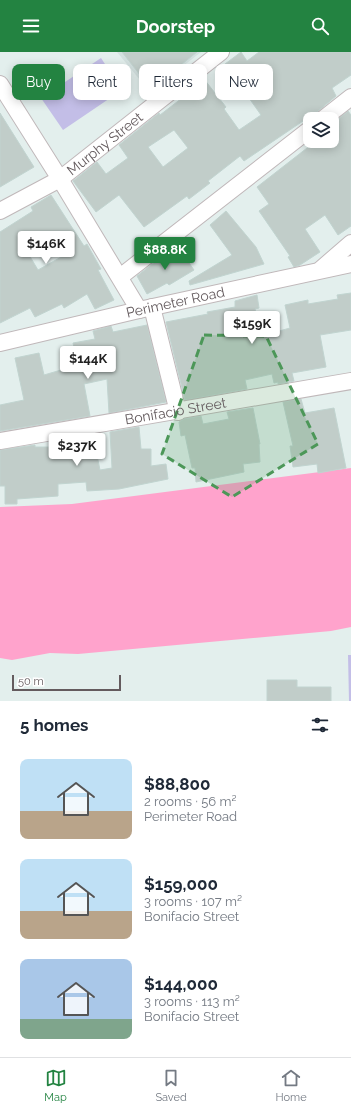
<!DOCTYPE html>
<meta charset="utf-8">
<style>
body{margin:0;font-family:Raleway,sans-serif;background:#f6f6f7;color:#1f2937;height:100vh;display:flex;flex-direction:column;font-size:15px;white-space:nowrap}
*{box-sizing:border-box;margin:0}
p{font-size:13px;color:#747a83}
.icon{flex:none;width:22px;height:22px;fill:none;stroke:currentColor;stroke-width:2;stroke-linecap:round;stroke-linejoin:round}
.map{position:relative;height:649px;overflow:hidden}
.drawer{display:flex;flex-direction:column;background:#fff;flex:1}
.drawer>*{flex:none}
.guide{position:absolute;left:12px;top:12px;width:327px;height:36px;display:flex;gap:8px}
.fabs{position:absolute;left:303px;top:60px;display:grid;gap:8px}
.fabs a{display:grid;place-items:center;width:36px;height:36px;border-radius:8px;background:#fff;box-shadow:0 2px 10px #0003;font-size:20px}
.scale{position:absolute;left:12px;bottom:10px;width:109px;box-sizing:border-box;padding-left:4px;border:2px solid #645b5e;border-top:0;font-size:11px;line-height:14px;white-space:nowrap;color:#645b5e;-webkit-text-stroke:3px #fff;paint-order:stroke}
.price{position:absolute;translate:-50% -34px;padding:0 9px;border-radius:4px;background:#fff;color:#222;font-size:13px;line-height:26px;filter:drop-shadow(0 1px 2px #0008)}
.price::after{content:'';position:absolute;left:50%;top:24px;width:12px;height:9px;margin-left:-6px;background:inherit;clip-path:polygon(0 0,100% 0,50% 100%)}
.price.on{background:#238341;color:#fff}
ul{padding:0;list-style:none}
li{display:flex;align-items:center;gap:12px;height:100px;padding:0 20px}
li span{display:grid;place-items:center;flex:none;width:112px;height:80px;border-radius:8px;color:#555}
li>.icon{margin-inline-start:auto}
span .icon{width:48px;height:48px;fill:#fffc;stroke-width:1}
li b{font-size:17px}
h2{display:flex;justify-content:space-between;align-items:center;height:48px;padding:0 20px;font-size:17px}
.tag{padding:0 14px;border-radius:8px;background:#fff;box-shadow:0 2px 10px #0003;font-size:14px;line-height:36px}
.tag.on{background:#238341;color:#fff}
header{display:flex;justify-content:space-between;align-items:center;height:52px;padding:0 20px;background:#238341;color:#fff;font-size:18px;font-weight:700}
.dock{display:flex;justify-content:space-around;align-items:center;height:56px;border-top:1px solid #e0e1e3;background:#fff;font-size:11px;color:#747a83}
.dock a{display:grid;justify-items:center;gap:2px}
.dock .on{color:#238341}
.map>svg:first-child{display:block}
.education{fill:#d4e1e0}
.green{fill:#c3bee7}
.water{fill:#ffa3cc}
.building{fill:#c1cdc9;stroke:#c1d4d0;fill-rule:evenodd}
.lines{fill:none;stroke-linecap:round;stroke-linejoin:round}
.minor-casing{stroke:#c0b8ba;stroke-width:18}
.minor{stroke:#fff;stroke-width:16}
.marked{fill:#4c9758;fill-opacity:0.2;stroke:#4c9758;stroke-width:3;stroke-dasharray:8 5;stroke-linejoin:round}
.labels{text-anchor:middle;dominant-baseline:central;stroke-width:3.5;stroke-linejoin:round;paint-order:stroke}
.street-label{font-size:14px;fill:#645b5e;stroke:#fff}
</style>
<header><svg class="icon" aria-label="menu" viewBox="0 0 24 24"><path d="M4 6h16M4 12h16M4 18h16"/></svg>Doorstep<svg class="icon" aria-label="search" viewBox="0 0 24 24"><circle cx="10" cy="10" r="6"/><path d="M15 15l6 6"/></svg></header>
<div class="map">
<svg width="351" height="649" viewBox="0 0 351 649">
<rect width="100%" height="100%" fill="#e3efed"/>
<path class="education" d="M117,0H201L150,40Z"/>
<path class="green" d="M101,6L122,38L63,78L41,46Z
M348,603H351V649H349Z"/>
<path class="water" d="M351,416V575L331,579L78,602L50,601L12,608L0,606V455L72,452Z"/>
<path class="building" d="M122,0H197L151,37Z
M241,0L247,9L259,0H351V23L332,36L336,44L317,60L314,67H306L244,109L240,104L208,129L210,131L189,147L187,144L144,175L119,143L96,160L73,129L97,110L106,122L128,106L119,93L159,61L160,63L182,46L181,44L204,27L226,55L224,57L239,78L261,63L225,12ZM174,78L188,96L163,115L148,95Z
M348,59L351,63V174L338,183L325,163L305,177L320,200L300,213L294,215L288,205L290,204L259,159L269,152L257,135L316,89H332V72Z
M0,61L34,115L0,135Z
M51,143L84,194L87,192L101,217L98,218L114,248L95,257L87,242L64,256L62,252L35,265L30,256L0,271V180L33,159L31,155ZM48,181L63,204L38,218L25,196Z
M226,159L256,195L264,212L190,233L189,229L232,203L210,173Z
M178,195L194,218L169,233L167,231L147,242L137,224L165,202Z
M351,241V278L320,283L326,315L292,321L294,329L278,332V330L274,331L272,322L245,328L247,337L185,348L166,270L208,262L207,260L235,255V249L257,243L259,256L255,257L261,284L290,276L285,253L308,248V252L338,247L337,243Z
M147,273L166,350L109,361L107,327L84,332L90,364L0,379V353L24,348L15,306L39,301L44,323L78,313L73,291L95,287L93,279L111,274L113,280Z
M301,347L305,361L334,356L346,416L318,421L317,412L293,415L290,394H293L283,350Z
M253,356L260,392H259L260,410L243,412L244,420L196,430L195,416H192L185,383L181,384L179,370L184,367L201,364L203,372L229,367L227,360Z
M139,375L141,397H151V414L166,412L168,427L119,437L87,439L86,430L58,432V444L17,447V452H5V434H0V398L35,393V395H59L60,388L93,383L100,418L112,416L110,380Z
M267,628H297V635H331V649H267Z"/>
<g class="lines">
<g class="minor-casing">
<g id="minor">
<path d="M0,32L60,127L139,258"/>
<path d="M323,67L351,45"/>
<path id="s1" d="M0,159L60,127L221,0"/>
<path d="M321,217L351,191"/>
<path d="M120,225L310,77"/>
<path d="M152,255L178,360"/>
<path id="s2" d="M0,291L139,258L351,212"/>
<path id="s3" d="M0,389L351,329"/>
</g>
</g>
<use href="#minor" class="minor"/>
</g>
<path class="marked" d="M204,283L266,284L318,392L232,445L162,402Z"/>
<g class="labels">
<g class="street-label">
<text stroke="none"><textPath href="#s1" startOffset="125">Murphy Street</textPath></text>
<text stroke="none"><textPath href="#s2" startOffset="180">Perimeter Road</textPath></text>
<text stroke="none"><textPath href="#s3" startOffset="178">Bonifacio Street</textPath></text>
</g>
</g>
</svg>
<div class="fabs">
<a><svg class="icon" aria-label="layers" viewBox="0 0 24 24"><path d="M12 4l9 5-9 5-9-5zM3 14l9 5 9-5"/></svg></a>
</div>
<div class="scale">50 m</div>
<b class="price" style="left:46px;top:213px">$146K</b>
<b class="price on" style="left:165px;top:219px">$88.8K</b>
<b class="price" style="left:252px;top:293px">$159K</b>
<b class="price" style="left:88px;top:328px">$144K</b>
<b class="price" style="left:77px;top:415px">$237K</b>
<div class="guide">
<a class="tag on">Buy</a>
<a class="tag">Rent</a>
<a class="tag">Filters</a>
<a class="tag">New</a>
</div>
</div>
<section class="drawer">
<h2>5 homes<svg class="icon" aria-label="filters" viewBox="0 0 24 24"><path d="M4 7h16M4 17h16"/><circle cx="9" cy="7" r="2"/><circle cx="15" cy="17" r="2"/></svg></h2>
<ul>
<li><span style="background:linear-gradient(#bfe0f5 65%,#b9a48a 0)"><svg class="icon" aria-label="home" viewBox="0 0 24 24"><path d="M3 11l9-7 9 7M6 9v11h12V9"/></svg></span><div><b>$88,800</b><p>2 rooms · 56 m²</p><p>Perimeter Road</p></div></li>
<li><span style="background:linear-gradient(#bfe0f5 65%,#b9a48a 0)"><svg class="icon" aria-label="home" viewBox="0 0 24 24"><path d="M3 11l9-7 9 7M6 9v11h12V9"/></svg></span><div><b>$159,000</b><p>3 rooms · 107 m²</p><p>Bonifacio Street</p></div></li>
<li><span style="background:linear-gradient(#a9c7e8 75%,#7fa58c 0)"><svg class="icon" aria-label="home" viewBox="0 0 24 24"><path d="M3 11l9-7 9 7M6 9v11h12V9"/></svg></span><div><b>$144,000</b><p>3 rooms · 113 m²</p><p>Bonifacio Street</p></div></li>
</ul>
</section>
<nav class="dock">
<a class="on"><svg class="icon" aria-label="map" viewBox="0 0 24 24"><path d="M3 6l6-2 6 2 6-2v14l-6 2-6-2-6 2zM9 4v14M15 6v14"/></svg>Map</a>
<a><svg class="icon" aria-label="saved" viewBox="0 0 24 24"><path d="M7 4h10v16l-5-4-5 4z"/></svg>Saved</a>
<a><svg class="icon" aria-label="home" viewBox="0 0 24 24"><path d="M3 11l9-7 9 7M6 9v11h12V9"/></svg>Home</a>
</nav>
